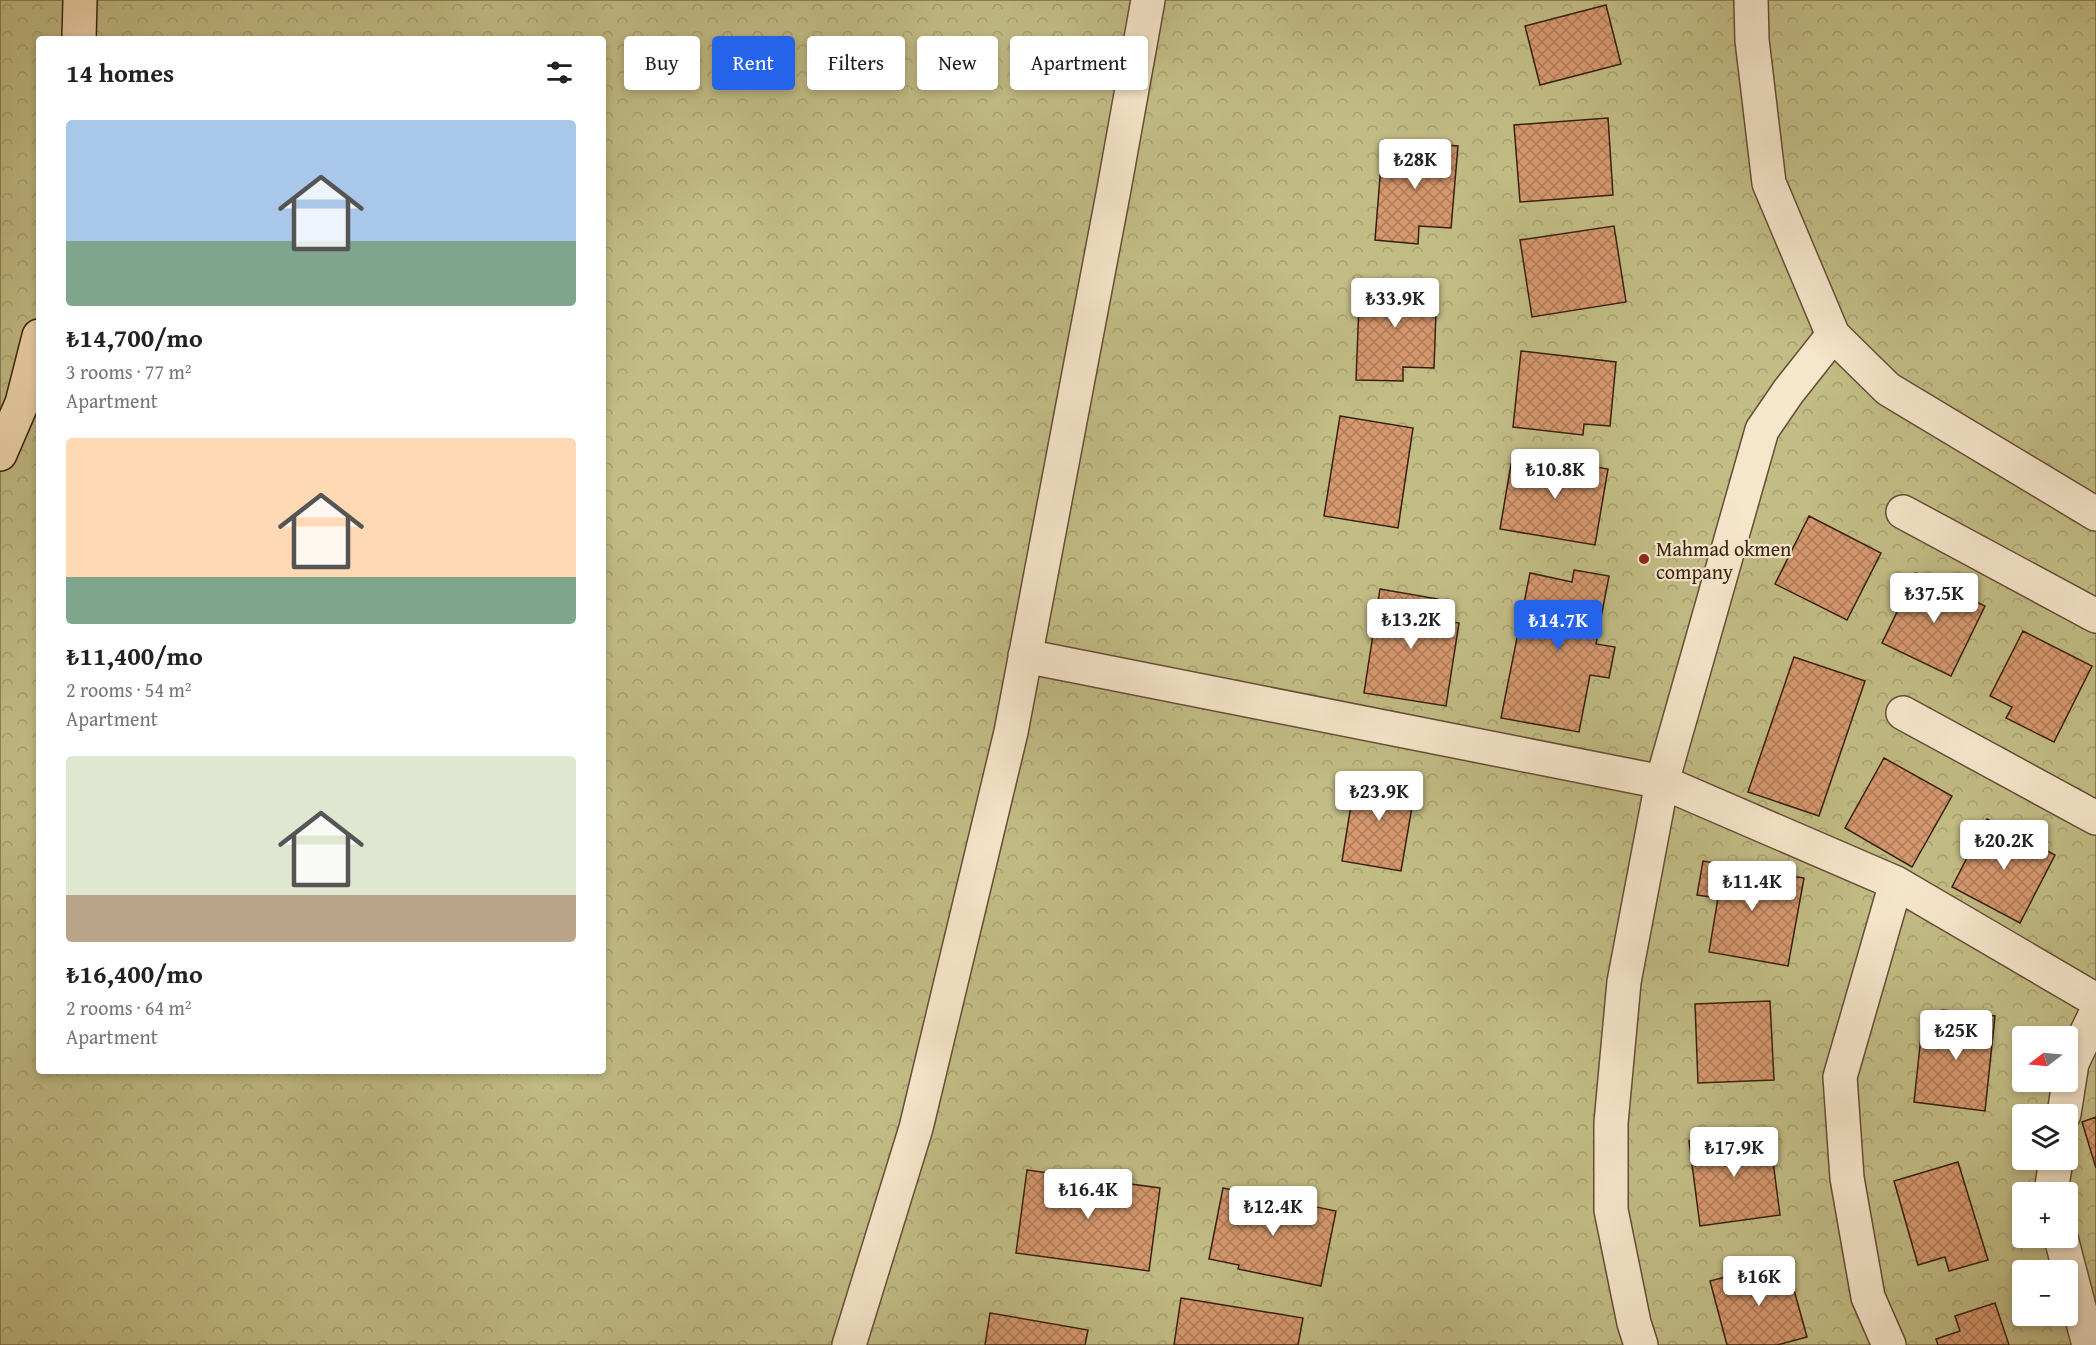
<!DOCTYPE html>
<meta charset="utf-8">
<style>
body{margin:0;font-family:"Gentium Book Plus",serif;background:#f2f2f2;color:#222;height:100vh;display:flex;flex-direction:column;font-size:22px;white-space:nowrap}
*{box-sizing:border-box;margin:0}
p{font-size:20px;color:#767676}
.icon{flex:none;width:33px;height:33px;fill:none;stroke:currentColor;stroke-width:2;stroke-linecap:round;stroke-linejoin:round}
.map{position:relative;flex:1;overflow:hidden}
.drawer{position:absolute;left:36px;top:36px;width:570px;height:1038px;display:flex;flex-direction:column;background:#fff;border-radius:6px;box-shadow:0 3px 9px #0003}
.drawer>*{flex:none}
.top-card{position:absolute;left:624px;top:36px;width:570px;height:54px;display:flex;gap:12px}
.needle{width:39px;rotate:254deg}
.fabs{position:absolute;left:2012px;top:1026px;display:grid;gap:12px}
.fabs a{display:grid;place-items:center;width:66px;height:66px;border-radius:6px;background:#fff;box-shadow:0 3px 9px #0003;font-size:30px}
.price{position:absolute;translate:-50% -51px;padding:0 14px;border-radius:6px;background:#fff;color:#222;font-size:20px;line-height:39px;filter:drop-shadow(0 2px 3px #0008)}
.price::after{content:'';position:absolute;left:50%;top:36px;width:18px;height:14px;margin-left:-9px;background:inherit;clip-path:polygon(0 0,100% 0,50% 100%)}
.price.selected{background:#2563eb;color:#fff}
ul{padding:0;list-style:none}
li{display:grid;align-content:center;gap:12px;height:318px;padding:0 30px}
li span{display:grid;place-items:center;height:186px;border-radius:6px;color:#555}
li>.icon{margin-inline-start:auto}
span .icon{width:108px;height:108px;fill:#fffc;stroke-width:1}
li b{font-size:26px}
h2{display:flex;justify-content:space-between;align-items:center;height:72px;padding:0 30px;font-size:26px}
.chip{padding:0 21px;border-radius:6px;background:#fff;box-shadow:0 3px 9px #0003;font-size:21px;line-height:54px}
.chip.selected{background:#2563eb;color:#fff}
.map>svg:first-child{display:block}
.park{fill:url(#park-crowns);stroke:#7d6e49;stroke-width:1.5;fill-rule:evenodd}
.building{fill:url(#building-cross-hatch);stroke:#381f0d;stroke-width:1.5}
.lines{fill:none;stroke-linecap:round;stroke-linejoin:round}
.minor-casing{stroke:#664d36;stroke-width:36}
.major-casing{stroke:#381f0d;stroke-width:36}
.minor{stroke:#f6e6cb;stroke-width:33}
.major{stroke:#f1d8af;stroke-width:33}
.poi-dot{fill:#8f2418;stroke:#f6e6cb;stroke-width:2}
.labels{text-anchor:middle;dominant-baseline:central;stroke-width:4.5;stroke-linejoin:round;paint-order:stroke}
.poi-label{font-size:20px;fill:#381f0d;stroke:#f6e6cb;text-anchor:start}
</style>
<div class="map">
<svg width="2096" height="1345" viewBox="0 0 2096 1345">
<defs>
<pattern id="park-crowns" width="20" height="18" patternUnits="userSpaceOnUse" patternTransform="scale(1.5)"><rect width="20" height="18" fill="#c2bc85"/><path d="M2 6a3 3 0 1 1 6 0M12 15a3 3 0 1 1 6 0" fill="none" stroke="#a7a172"/></pattern>
<pattern id="building-cross-hatch" width="8" height="8" patternUnits="userSpaceOnUse" patternTransform="scale(1.5)"><rect width="8" height="8" fill="#d6986e"/><path d="M0 0l8 8M0 8l8-8" fill="none" stroke="#af7b59"/></pattern>
</defs>
<rect width="100%" height="100%" fill="#f1d8af"/>
<filter id="stains"><feTurbulence type="fractalNoise" baseFrequency=".00333" numOctaves="4"/><feColorMatrix values="0 0 0 0 .2 0 0 0 0 .09 0 0 0 0 .02 0 0 0 .5 -.17"/></filter>
<radialGradient id="worn" r=".72"><stop offset=".6" stop-color="#630" stop-opacity="0"/><stop offset="1" stop-color="#630" stop-opacity=".3"/></radialGradient>
<path class="park" d="M0,0H2096V1345H0ZM39,39H603V1071H39ZM2022,1036H2067V1082H2022ZM2022,1114H2067V1160H2022ZM2022,1192H2067V1238H2022ZM2022,1270H2067V1316H2022Z"/>
<path class="building" d="M1606,5L1621,64L1540,85L1525,26Z
M1608,118L1613,195L1520,202L1514,125Z
M1383,140L1458,146L1451,228L1419,226L1418,244L1375,240Z
M1614,226L1626,302L1532,317L1520,240Z
M1360,280L1437,283L1434,368L1403,367V381L1356,380Z
M1521,351L1616,362L1610,426L1584,424L1583,435L1513,427Z
M1340,416L1413,428L1398,528L1324,516Z
M1537,457L1608,469L1595,545L1500,529L1511,464L1536,468Z
M1809,516L1881,553L1847,620L1775,584Z
M1574,570L1609,576L1596,644L1615,647L1609,678L1590,675L1579,732L1501,718L1530,573L1572,582Z
M1916,573L1985,606L1951,676L1882,643Z
M1380,589L1438,599L1435,619L1459,623L1446,706L1364,693Z
M2023,631L2092,666L2054,742L2006,718L2012,707L1990,696Z
M1794,657L1865,681L1819,816L1748,792Z
M1884,758L1952,796L1912,867L1845,828Z
M1356,774L1416,784L1401,871L1342,861Z
M1987,819L2055,855L2020,923L1952,887Z
M1703,861L1804,878L1788,966L1709,952L1718,898L1697,895Z
M1770,1001L1774,1080L1698,1083L1695,1004Z
M1942,1010L1995,1016L1985,1111L1914,1102L1922,1027L1939,1029Z
M2096,1117V1168L2082,1122Z
M1769,1131L1780,1215L1700,1226L1689,1141Z
M1958,1162L1988,1260L1949,1271L1945,1257L1918,1265L1894,1181Z
M1027,1170L1160,1188L1149,1271L1016,1253Z
M1223,1188L1336,1211L1321,1286L1238,1269L1239,1265L1209,1259Z
M1786,1261L1807,1337L1777,1345H1727L1710,1281Z
M1181,1298L1303,1318L1298,1345H1174Z
M1995,1303L2009,1345H1938L1936,1339L1960,1331L1955,1316Z
M990,1313L1088,1330L1085,1345H985Z"/>
<g class="lines">
<g class="minor-casing">
<path id="minor" d="M1751,0L1752,40L1769,183L1833,335L1888,389L2096,514
M1903,512L2096,616
M1025,656L1662,782L1896,883L2096,1000
M1903,713L2096,818
M2064,1114L2072,1063L2096,1013
M2051,1192L2056,1160
M2061,1238L2089,1345
M849,1345L916,1128L1011,732L1114,189L1148,0
M1641,1345L1634,1323L1611,1210V1123L1624,982L1662,782L1762,430L1788,392L1833,335
M1889,1345L1868,1297L1847,1178L1840,1077L1896,883"/>
</g>
<g class="major-casing">
<path id="major" d="M79,39L80,0
M0,454L22,403L39,336"/>
</g>
<use href="#minor" class="minor"/>
<use href="#major" class="major"/>
</g>
<circle class="poi-dot" cx="1644" cy="559" r="6"/>
<g class="labels">
<g class="poi-label">
<text x="1656" y="548">Mahmad okmen<tspan x="1656" dy="23">company</tspan></text>
</g>
</g>
<rect width="100%" height="100%" filter="url(#stains)"/>
<rect width="100%" height="100%" fill="url(#worn)"/>
</svg>
<div class="fabs">
<a><svg class="needle" viewBox="-14 -14 28 28"><path d="M0-13l5 13h-10z" fill="#e53935"/><path d="M0 13l5-13h-10z" fill="#767676"/></svg></a>
<a><svg class="icon" aria-label="layers" viewBox="0 0 24 24"><path d="M12 4l9 5-9 5-9-5zM3 14l9 5 9-5"/></svg></a>
<a>+</a>
<a>−</a>
</div>
<b class="price" style="left:1415px;top:190px">₺28K</b>
<b class="price" style="left:1395px;top:329px">₺33.9K</b>
<b class="price" style="left:1555px;top:500px">₺10.8K</b>
<b class="price" style="left:1934px;top:624px">₺37.5K</b>
<b class="price" style="left:1411px;top:650px">₺13.2K</b>
<b class="price selected" style="left:1558px;top:651px">₺14.7K</b>
<b class="price" style="left:1379px;top:822px">₺23.9K</b>
<b class="price" style="left:2004px;top:871px">₺20.2K</b>
<b class="price" style="left:1752px;top:912px">₺11.4K</b>
<b class="price" style="left:1956px;top:1061px">₺25K</b>
<b class="price" style="left:1734px;top:1178px">₺17.9K</b>
<b class="price" style="left:1088px;top:1220px">₺16.4K</b>
<b class="price" style="left:1273px;top:1237px">₺12.4K</b>
<b class="price" style="left:1759px;top:1307px">₺16K</b>
<div class="top-card">
<a class="chip">Buy</a>
<a class="chip selected">Rent</a>
<a class="chip">Filters</a>
<a class="chip">New</a>
<a class="chip">Apartment</a>
</div>
<section class="drawer">
<h2>14 homes<svg class="icon" aria-label="filters" viewBox="0 0 24 24"><path d="M4 7h16M4 17h16"/><circle cx="9" cy="7" r="2"/><circle cx="15" cy="17" r="2"/></svg></h2>
<ul>
<li><span style="background:linear-gradient(#a9c7e8 65%,#7fa58c 0)"><svg class="icon" aria-label="home" viewBox="0 0 24 24"><path d="M3 11l9-7 9 7M6 9v11h12V9"/></svg></span><div><b>₺14,700/mo</b><p>3 rooms · 77 m²</p><p>Apartment</p></div></li>
<li><span style="background:linear-gradient(#ffd9b3 75%,#7fa58c 0)"><svg class="icon" aria-label="home" viewBox="0 0 24 24"><path d="M3 11l9-7 9 7M6 9v11h12V9"/></svg></span><div><b>₺11,400/mo</b><p>2 rooms · 54 m²</p><p>Apartment</p></div></li>
<li><span style="background:linear-gradient(#dfe7d0 75%,#b9a48a 0)"><svg class="icon" aria-label="home" viewBox="0 0 24 24"><path d="M3 11l9-7 9 7M6 9v11h12V9"/></svg></span><div><b>₺16,400/mo</b><p>2 rooms · 64 m²</p><p>Apartment</p></div></li>
</ul>
</section>
</div>
